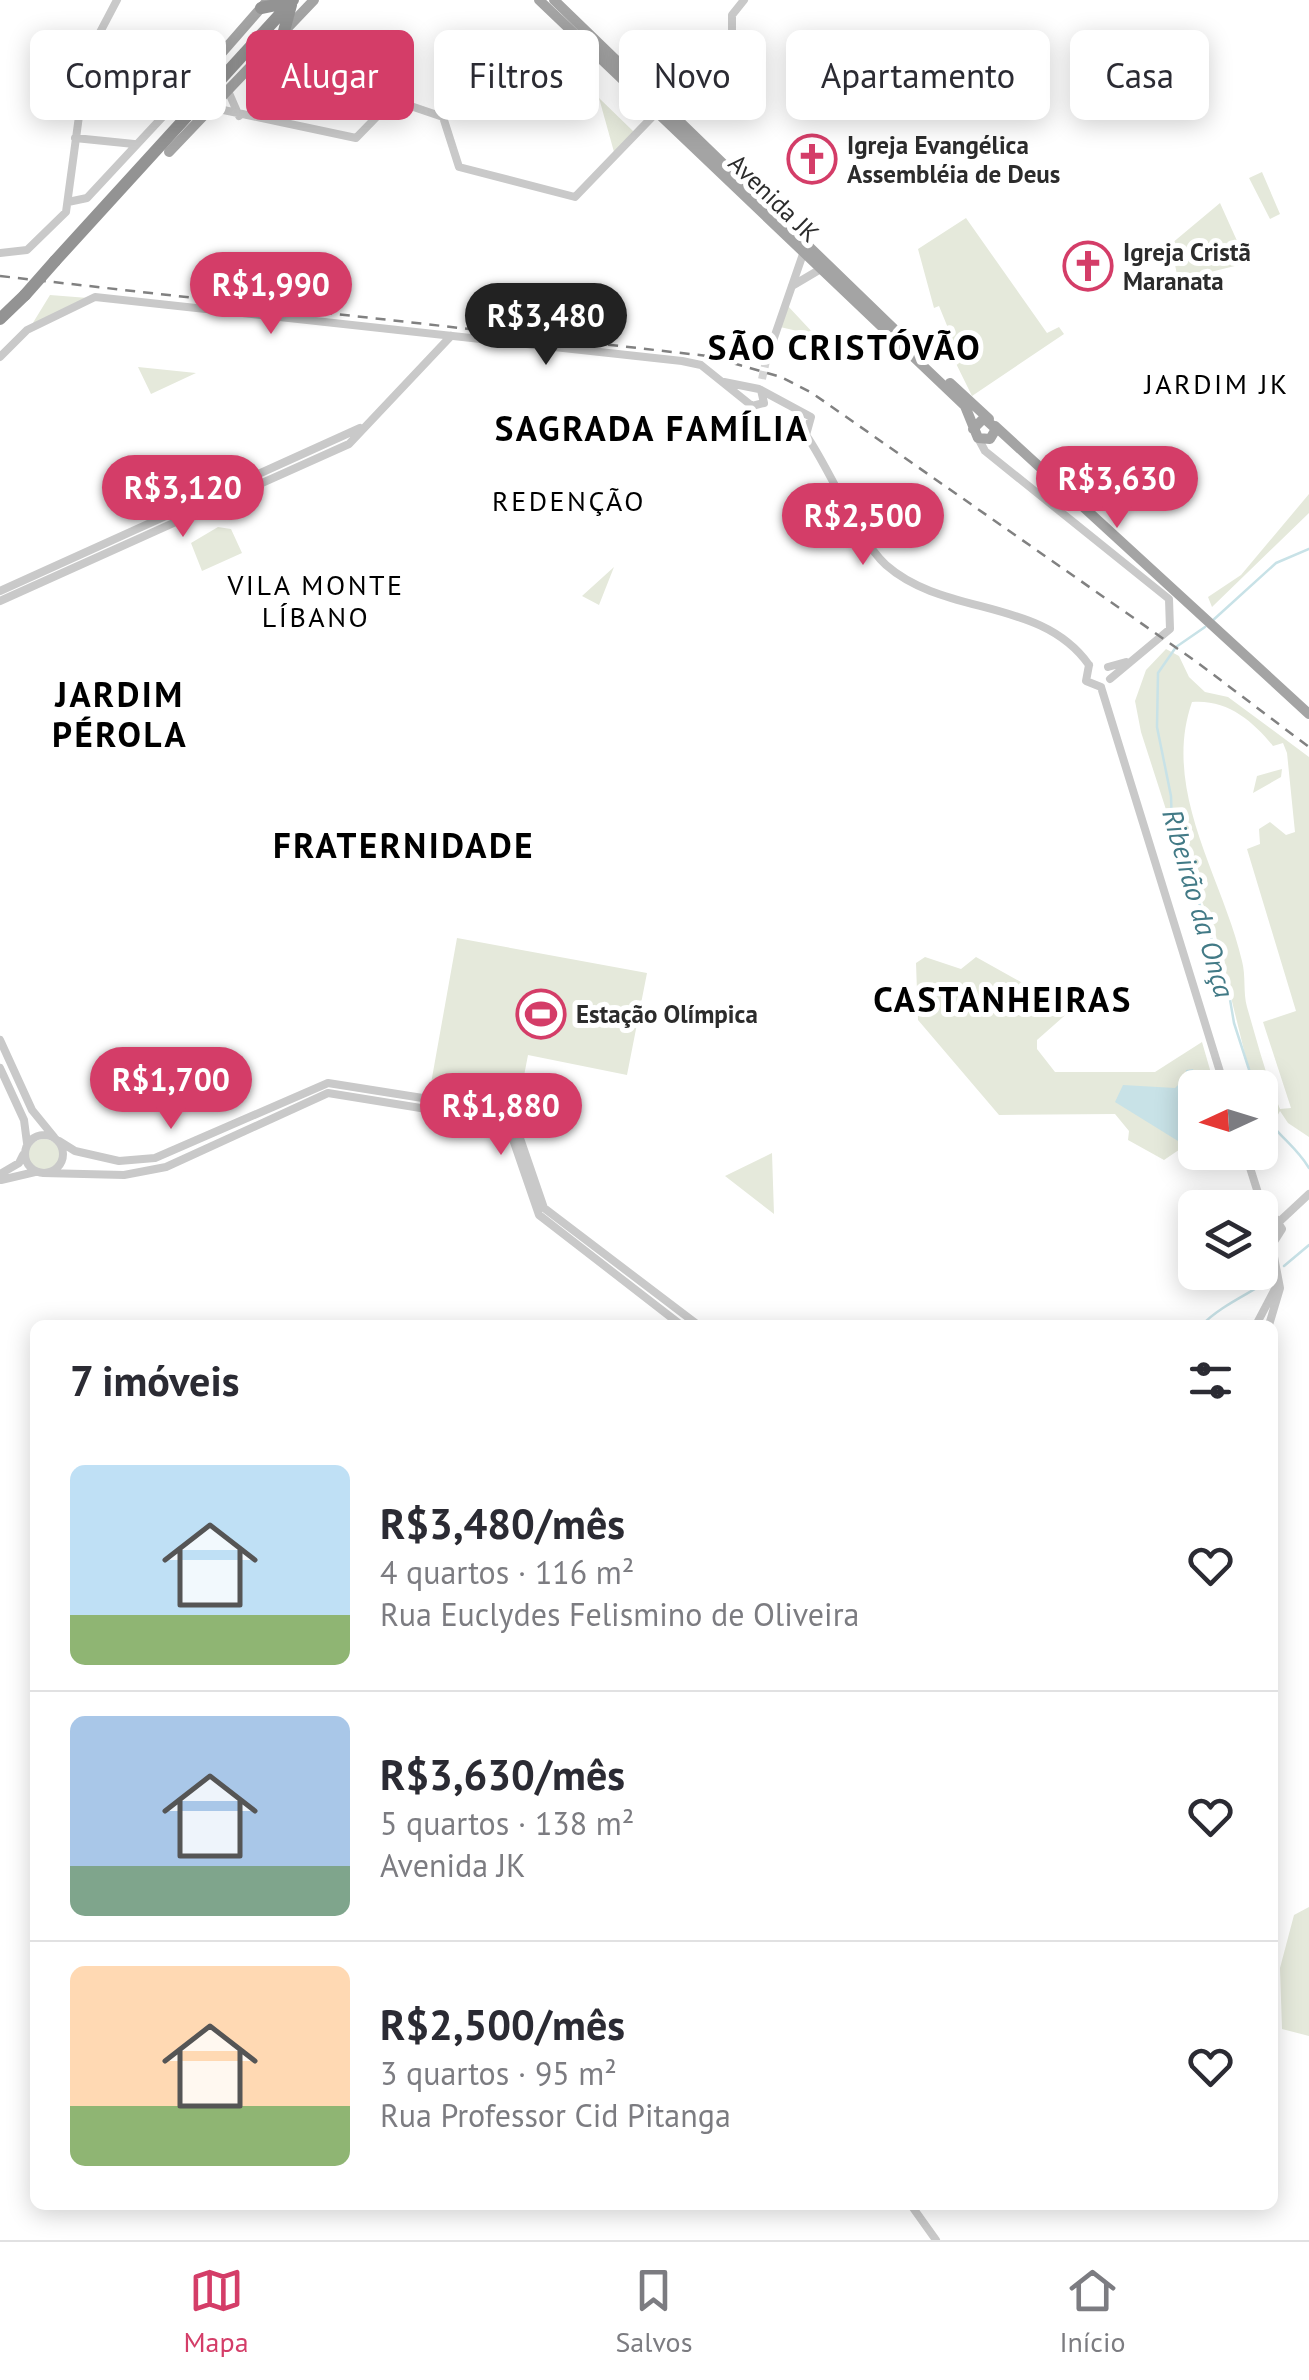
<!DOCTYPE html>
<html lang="pt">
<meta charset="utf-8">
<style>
body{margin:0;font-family:"PT Sans",sans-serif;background:#f2f2f3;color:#2b2b33;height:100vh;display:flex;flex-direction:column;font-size:38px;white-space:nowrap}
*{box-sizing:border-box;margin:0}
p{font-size:32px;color:#7c7c81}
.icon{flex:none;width:55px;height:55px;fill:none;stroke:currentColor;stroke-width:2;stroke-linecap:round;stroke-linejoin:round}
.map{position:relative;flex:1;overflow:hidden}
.side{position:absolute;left:30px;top:1320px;width:1248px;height:890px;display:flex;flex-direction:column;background:#fff;border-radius:15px;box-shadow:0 5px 25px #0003}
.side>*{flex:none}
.guide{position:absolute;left:30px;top:30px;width:1250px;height:90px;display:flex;gap:20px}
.needle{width:65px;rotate:266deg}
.buttons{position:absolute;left:1178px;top:1070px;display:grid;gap:20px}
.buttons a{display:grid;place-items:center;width:100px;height:100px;border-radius:15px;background:#fff;box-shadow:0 5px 25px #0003;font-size:50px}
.price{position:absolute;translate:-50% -85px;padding:0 22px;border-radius:35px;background:#d43d68;color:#fff;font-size:32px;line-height:65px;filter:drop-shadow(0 2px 5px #0008)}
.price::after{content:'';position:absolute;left:50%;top:60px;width:30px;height:22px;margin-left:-15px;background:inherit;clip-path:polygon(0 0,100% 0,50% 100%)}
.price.selected{background:#222;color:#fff}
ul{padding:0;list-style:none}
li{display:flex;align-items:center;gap:30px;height:250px;padding:0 40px}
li+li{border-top:2px solid #e1e1e2}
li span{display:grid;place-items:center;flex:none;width:280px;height:200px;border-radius:15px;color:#555}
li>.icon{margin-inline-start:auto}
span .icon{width:120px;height:120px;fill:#fffc;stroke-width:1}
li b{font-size:42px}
h2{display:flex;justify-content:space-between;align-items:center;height:120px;padding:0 40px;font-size:42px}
.tag{padding:0 35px;border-radius:15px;background:#fff;box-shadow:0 5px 25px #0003;font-size:35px;line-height:90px}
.tag.selected{background:#d43d68;color:#fff}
.tab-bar{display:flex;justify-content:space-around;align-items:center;height:140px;border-top:2px solid #e1e1e2;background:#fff;font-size:28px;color:#7c7c81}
.tab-bar a{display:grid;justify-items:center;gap:5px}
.tab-bar .selected{color:#d43d68}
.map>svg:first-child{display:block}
.green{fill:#e5e9db;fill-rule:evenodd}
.water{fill:#c8e2e7}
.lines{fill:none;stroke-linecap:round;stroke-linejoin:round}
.stream{stroke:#c8e2e7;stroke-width:2.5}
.minor-tunnel{stroke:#d5d5d5;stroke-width:8;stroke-dasharray:8 4;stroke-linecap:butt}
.minor{stroke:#c9c9c9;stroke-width:8}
.major{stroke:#a4a4a4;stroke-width:10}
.highway{stroke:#939393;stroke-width:12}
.rail{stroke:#818181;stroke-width:2.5;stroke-dasharray:10 8;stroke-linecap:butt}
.highway-bridge{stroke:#939393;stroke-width:12}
.labels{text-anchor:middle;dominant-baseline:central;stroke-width:10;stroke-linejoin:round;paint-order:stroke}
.poi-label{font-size:25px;font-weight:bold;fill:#2c2c2c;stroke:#fff;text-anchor:start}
.street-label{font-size:25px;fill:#2c2c2c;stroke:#fff}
.neighbourhood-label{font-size:28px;letter-spacing:2.5px;fill:#000;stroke:#fff}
.water-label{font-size:28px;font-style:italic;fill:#427a86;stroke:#fff}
.district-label{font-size:35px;font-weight:bold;letter-spacing:2.5px;fill:#000;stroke:#fff}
</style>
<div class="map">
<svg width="1309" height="2240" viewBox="0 0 1309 2240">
<rect width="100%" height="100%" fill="#fff"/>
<path class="green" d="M599,98L634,132L614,152Z
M1262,172L1280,214L1270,219L1249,178Z
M1220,203L1247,263L1178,280L1171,244Z
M966,218L1047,333L1059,327L1064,334L972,396L940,331L948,328L939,306L934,308L918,249Z
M50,295L88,298L31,326Z
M786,304L815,335L780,327Z
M138,367L196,373L151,394Z
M1309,494V513L1212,607L1208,597L1241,575Z
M218,527L231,529L242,553L202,571L191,543Z
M614,567L599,605L582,596Z
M1166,649L1179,656L1189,677L1205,692L1228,697L1309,757V1137L1288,1123L1280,1111L1275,1120L1266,1122L1260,1108V1088L1253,1087L1216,936L1170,822L1141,732L1135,701L1146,670ZM1192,702C1227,699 1253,721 1273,746L1283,743L1287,753L1295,832L1286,835L1270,822L1259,829L1260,844L1247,849L1296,1011L1263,1022L1291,1108L1280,1109C1266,1077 1257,1041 1247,1007C1243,993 1246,976 1242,961C1223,878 1161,791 1192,702Z
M1282,769L1281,777L1253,793L1257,776Z
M457,938L647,973L627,1075L528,1055L518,1107L430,1089Z
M925,957L961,969L976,957L1071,1010L1037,1040V1049L1055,1072H1155L1202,1042L1215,1087L1195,1088V1139L1164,1160L1128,1140L1129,1131L1115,1114L999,1115L918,1020L916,963Z
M28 1155a16 16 0 1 1 32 0a16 16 0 1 1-32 0Z
M772,1153L774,1214L725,1176Z
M1309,1907V2036L1282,2029L1280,1968L1294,1915Z"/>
<path class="water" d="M1193,1069L1199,1086L1192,1103L1195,1129L1178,1141L1115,1102L1123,1085L1175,1088L1186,1077V1070Z"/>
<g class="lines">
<path class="stream" d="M1211,622L1276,563L1309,549
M1205,627L1176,647L1158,673L1157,727L1171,796L1172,827L1227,982L1234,1023L1255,1088
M1260,1102C1272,1135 1291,1139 1309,1168
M1284,1266L1309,1245
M1202,1325C1220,1306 1249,1294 1271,1279"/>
<path class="minor-tunnel" d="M762,379L766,361"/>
<path class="minor" d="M229,93L239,116
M663,105L732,38V15L744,0
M214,108L356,138L393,100L443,117L459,167L575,197L657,112
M75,138L134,144
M68,202L87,198L210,66
M0,253L27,250L66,212L87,57L117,0
M792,286L819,270
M0,357L27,330L95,297L682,361L701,365L752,406L764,403L761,390
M766,361L803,254
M724,382L759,389L811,417L806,435C830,469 858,540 886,565C945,617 1041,597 1089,665
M978,438L985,451L1169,599L1170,629L1110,679
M0,591L360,428
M0,601L349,444L451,336
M1089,665L1086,681L1101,687
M1108,667L1126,662
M1101,687L1225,1088
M0,1040L32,1110L54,1137
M0,1068L24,1120L27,1143
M25 1154a19 19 0 1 1 38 0a19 19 0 1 1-38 0Z
M59,1141L75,1151L119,1161L155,1158L328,1083L511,1112L544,1208L698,1325
M1245,1152L1265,1215
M43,1173L124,1175L166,1167L328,1093L507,1122L539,1215L681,1325
M0,1174L19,1163L23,1155
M1,1180L35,1172
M1260,1217L1273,1215L1282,1229L1275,1240L1260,1239
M1280,1221L1309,1194
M1256,1325L1277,1285
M1269,1325L1280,1288L1271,1241
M911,2205L936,2240"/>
<path class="major" d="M539,0L965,406L978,438L990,439L996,429L984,418L973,429
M554,0L920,354
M212,64L268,0
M169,152L314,0
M950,383L989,419
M995,426L1309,714"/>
<path class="highway" d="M261,8L290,2
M284,31L291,5
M206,94L212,64
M55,261L293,0
M0,319L25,295"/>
<path class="rail" d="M0,276L708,356L781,377L812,393L1198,663L1309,747"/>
<path class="highway-bridge" d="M25,295L55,261"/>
</g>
<defs>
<g id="church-ring" transform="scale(2.5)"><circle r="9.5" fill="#fff" stroke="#d43d68" stroke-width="1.5"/><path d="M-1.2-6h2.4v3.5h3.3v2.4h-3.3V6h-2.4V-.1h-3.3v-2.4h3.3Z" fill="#d43d68"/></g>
<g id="stadium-ring" transform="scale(2.5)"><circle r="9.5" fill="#fff" stroke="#d43d68" stroke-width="1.5"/><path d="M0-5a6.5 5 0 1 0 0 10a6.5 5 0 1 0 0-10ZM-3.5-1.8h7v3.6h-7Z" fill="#d43d68"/></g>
</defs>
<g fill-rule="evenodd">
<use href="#church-ring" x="812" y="159"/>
<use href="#church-ring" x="1088" y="266"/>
<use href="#stadium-ring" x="541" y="1014"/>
</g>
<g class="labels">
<g class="poi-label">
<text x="847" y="145">Igreja Evangélica<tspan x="847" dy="29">Assembléia de Deus</tspan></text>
<text x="1123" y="252">Igreja Cristã<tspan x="1123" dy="29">Maranata</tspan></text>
<text x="576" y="1014">Estação Olímpica</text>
</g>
<g class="street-label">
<text transform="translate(774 198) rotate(44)">Avenida JK</text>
</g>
<g class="neighbourhood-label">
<text x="1217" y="383">JARDIM JK</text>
<text x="569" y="500">REDENÇÃO</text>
<text x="316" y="584">VILA MONTE<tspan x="316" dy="32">LÍBANO</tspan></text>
</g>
<g class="water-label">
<text transform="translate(1199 903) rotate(74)">Ribeirão da Onça</text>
</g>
<g class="district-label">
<text x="845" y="347">SÃO CRISTÓVÃO</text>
<text x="652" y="428">SAGRADA FAMÍLIA</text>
<text x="120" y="694">JARDIM<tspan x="120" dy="40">PÉROLA</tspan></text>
<text x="404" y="845">FRATERNIDADE</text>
<text x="1003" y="999">CASTANHEIRAS</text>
</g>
</g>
</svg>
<div class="buttons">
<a><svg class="needle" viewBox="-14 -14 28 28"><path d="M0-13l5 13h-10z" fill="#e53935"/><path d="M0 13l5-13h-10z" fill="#7c7c81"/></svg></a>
<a><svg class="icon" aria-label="layers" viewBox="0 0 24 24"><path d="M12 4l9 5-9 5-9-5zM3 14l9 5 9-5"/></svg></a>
</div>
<b class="price" style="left:271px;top:337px">R$1,990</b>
<b class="price selected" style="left:546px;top:368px">R$3,480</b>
<b class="price" style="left:1117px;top:531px">R$3,630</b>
<b class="price" style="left:183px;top:540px">R$3,120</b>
<b class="price" style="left:863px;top:568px">R$2,500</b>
<b class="price" style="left:171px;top:1132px">R$1,700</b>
<b class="price" style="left:501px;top:1158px">R$1,880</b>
<div class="guide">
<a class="tag">Comprar</a>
<a class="tag selected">Alugar</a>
<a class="tag">Filtros</a>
<a class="tag">Novo</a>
<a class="tag">Apartamento</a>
<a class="tag">Casa</a>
</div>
<section class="side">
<h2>7 imóveis<svg class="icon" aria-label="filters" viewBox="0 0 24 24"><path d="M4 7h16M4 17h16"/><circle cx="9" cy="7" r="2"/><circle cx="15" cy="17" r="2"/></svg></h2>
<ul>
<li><span style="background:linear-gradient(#bfe0f5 75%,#8fb573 0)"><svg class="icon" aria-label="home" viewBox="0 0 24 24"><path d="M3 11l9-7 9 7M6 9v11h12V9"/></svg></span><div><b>R$3,480/mês</b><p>4 quartos · 116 m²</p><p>Rua Euclydes Felismino de Oliveira</p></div><svg class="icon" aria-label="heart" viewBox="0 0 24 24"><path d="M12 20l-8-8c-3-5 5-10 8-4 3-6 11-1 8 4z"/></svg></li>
<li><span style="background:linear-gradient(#a9c7e8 75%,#7fa58c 0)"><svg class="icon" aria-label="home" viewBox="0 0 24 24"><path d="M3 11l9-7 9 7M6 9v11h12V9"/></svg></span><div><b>R$3,630/mês</b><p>5 quartos · 138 m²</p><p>Avenida JK</p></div><svg class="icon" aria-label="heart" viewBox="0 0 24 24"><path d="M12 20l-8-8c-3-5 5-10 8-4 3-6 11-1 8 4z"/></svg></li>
<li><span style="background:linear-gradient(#ffd9b3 70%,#8fb573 0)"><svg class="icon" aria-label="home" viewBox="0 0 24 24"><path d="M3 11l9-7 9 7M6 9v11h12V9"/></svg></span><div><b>R$2,500/mês</b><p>3 quartos · 95 m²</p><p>Rua Professor Cid Pitanga</p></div><svg class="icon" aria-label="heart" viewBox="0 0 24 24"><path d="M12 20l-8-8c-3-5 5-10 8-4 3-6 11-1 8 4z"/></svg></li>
</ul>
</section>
</div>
<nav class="tab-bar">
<a class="selected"><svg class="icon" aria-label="map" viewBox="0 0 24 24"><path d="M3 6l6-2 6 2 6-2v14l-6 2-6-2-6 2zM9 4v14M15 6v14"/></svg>Mapa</a>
<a><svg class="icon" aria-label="saved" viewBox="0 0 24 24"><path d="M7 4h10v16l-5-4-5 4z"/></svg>Salvos</a>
<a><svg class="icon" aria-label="home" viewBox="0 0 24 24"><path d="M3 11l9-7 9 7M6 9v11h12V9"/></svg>Início</a>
</nav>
